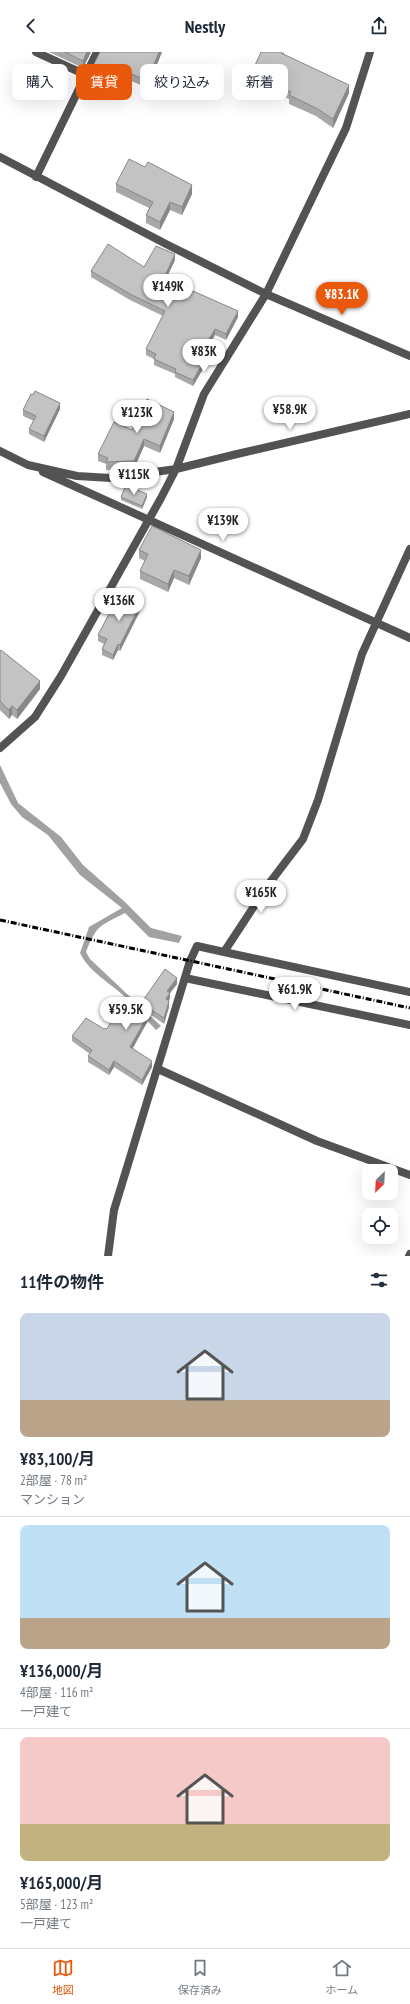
<!DOCTYPE html>
<html lang="ja">
<meta charset="utf-8">
<style>
body{margin:0;font-family:"PT Sans Narrow","Noto Sans JP",sans-serif;background:#f6f6f7;color:#1f2937;height:100vh;display:flex;flex-direction:column;font-size:15px;white-space:nowrap}
*{box-sizing:border-box;margin:0}
p{font-size:13px;color:#747a83}
.icon{flex:none;width:22px;height:22px;fill:none;stroke:currentColor;stroke-width:2;stroke-linecap:round;stroke-linejoin:round}
.map{position:relative;height:1204px;overflow:hidden}
.side{display:flex;flex-direction:column;background:#fff;flex:1}
.side>*{flex:none}
.banner{position:absolute;left:12px;top:12px;width:386px;height:36px;display:flex;gap:8px}
.needle{width:26px;rotate:204deg}
.tools{position:absolute;left:362px;top:1112px;display:grid;gap:8px}
.tools a{display:grid;place-items:center;width:36px;height:36px;border-radius:8px;background:#fff;box-shadow:0 4px 16px #0002;font-size:20px}
.price{position:absolute;translate:-50% -34px;padding:0 9px;border-radius:14px;background:#fff;color:#222;font-size:13px;line-height:26px;filter:drop-shadow(0 1px 2px #0008)}
.price::after{content:'';position:absolute;left:50%;top:24px;width:12px;height:9px;margin-left:-6px;background:inherit;clip-path:polygon(0 0,100% 0,50% 100%)}
.price.on{background:#ea580c;color:#fff}
ul{padding:0;list-style:none}
li{display:grid;align-content:center;gap:8px;height:212px;padding:0 20px}
li+li{border-top:1px solid #e0e1e3}
li span{display:grid;place-items:center;height:124px;border-radius:8px;color:#555}
li>.icon{margin-inline-start:auto}
span .icon{width:72px;height:72px;fill:#fffc;stroke-width:1}
li b{font-size:17px}
h2{display:flex;justify-content:space-between;align-items:center;height:48px;padding:0 20px;font-size:17px}
.pill{padding:0 14px;border-radius:8px;background:#fff;box-shadow:0 4px 16px #0002;font-size:14px;line-height:36px}
.pill.on{background:#ea580c;color:#fff}
header{display:flex;justify-content:space-between;align-items:center;height:52px;padding:0 20px;background:#fff;font-size:18px;font-weight:700}
.dock{display:flex;justify-content:space-around;align-items:center;height:56px;border-top:1px solid #e0e1e3;background:#fff;font-size:11px;color:#747a83}
.dock a{display:grid;justify-items:center;gap:2px}
.dock .on{color:#ea580c}
.map>svg:first-child{display:block}
.water{fill:#a1a1a1}
.lines{fill:none;stroke-linecap:round;stroke-linejoin:round}
.minor{stroke:#535353;stroke-width:8}
.rail{stroke:#000;stroke-width:3;stroke-dasharray:6 2 1 2;stroke-linecap:butt}
.wall{fill:#a8a8a8}
.shaded-wall{fill:#888}
.building{fill:#c3c3c3;stroke:#888}
</style>
<header><svg class="icon" aria-label="back" viewBox="0 0 24 24"><path d="M15 5l-7 7 7 7"/></svg>Nestly<svg class="icon" aria-label="share" viewBox="0 0 24 24"><path d="M12 15V3M7 8l5-5 5 5M5 13v7h14v-7"/></svg></header>
<div class="map">
<svg width="410" height="1204" viewBox="0 0 410 1204">
<rect width="100%" height="100%" fill="#fff"/>
<path class="water" d="M0,713L18,751L61,785L83,813L125,850L151,876L182,884L179,891L149,885L125,861C100,874 97,872 86,900L90,907L161,974L156,978C145,967 136,954 124,944C109,930 89,920 80,901L89,875L122,856L80,823L48,783L22,765L11,752L0,731Z"/>
<g class="lines">
<path class="minor" d="M36,0L86,23
M0,105L166,192L266,242L410,304
M36,125L97,0
M0,399L28,413L77,424L111,426L176,417L237,402L410,362
M43,420L410,586
M0,696L35,665L61,624L161,446L176,417L204,342L266,242L346,76L370,0
M224,900L410,940
M185,926L410,973
M158,1017L317,1089L410,1123
M108,1204L114,1158L190,909L197,894L224,900L268,833L303,787L318,748L362,602L410,497
M409,1204L410,1202"/>
<path class="rail" d="M0,868L410,956"/>
</g>
<path class="wall" d="M49,0H91L83,16Z
M162,0L151,27L147,25L143,34L129,28L124,39L93,25V14Z
M284,0V2L349,41L333,76L316,64L289,52V47L263,35V31L253,27V18Z
M116,132L192,142L182,163L170,158L160,178L146,171V163L149,156L116,140Z
M175,208L165,229L238,265L226,288L215,283L204,302L207,310L193,334L175,325V322L154,313V307L146,303V297L163,264L130,248L91,225V219L144,215Z
M33,343L60,357L44,390L29,382V377L34,369L23,364V358Z
M174,367L160,401L144,394L134,417L106,418V412L98,409V402L132,378Z
M121,445H147L142,457L121,448Z
M139,498L201,506L189,533L174,526L168,540L140,527V519L145,509L139,506Z
M141,557L120,599L118,598L113,608L102,603V597L104,592L98,589V583Z
M0,599L40,637L17,667L12,663L9,667L0,658Z
M177,932L170,941V946L169,949V955L164,972L151,963L133,996L152,1015L142,1033L114,1015L109,1023L88,1010V1004L90,1002L72,989V984L107,977L132,964Z"/>
<path class="shaded-wall" d="M87,0H91L83,16V9Z
M159,0H162L151,27V20Z
M147,18V25L143,34V27Z
M129,21V28L124,39V32Z
M349,33V41L333,76V67Z
M192,133V142L182,163V155Z
M170,150V158L160,178V170Z
M175,202V208L163,233V228Z
M238,259V265L226,288V282Z
M215,277V283L201,307V301Z
M207,304V310L193,334V328Z
M60,351V357L44,390V384Z
M174,360V367L160,401V394Z
M144,387V394L134,417V409Z
M147,442V445L142,457V454Z
M201,498V506L189,533V524Z
M174,518V526L168,540V532Z
M141,551V557L120,599V593Z
M118,592V598L113,608V603Z
M40,629V637L17,667V658Z
M12,654V663L9,667V658Z
M177,926V932L170,941V946L166,953V947L167,939Z
M169,949V955L164,972V966Z
M151,958V963L130,1001V995Z
M114,1009V1015L109,1023V1018Z
M152,1009V1015L142,1033V1028Z"/>
<path class="building" d="M65,0H87L83,9Z
M100,0H159L151,20L147,18L143,27L129,21L124,32L93,18L95,15L93,14Z
M261,0H282L281,1L349,33L333,67L316,56L289,43L291,40L263,27L265,24L253,18Z
M129,107L145,115L148,110L192,133L182,155L170,150L160,170L146,163L153,150L116,132Z
M108,192L144,215L156,194L175,202L163,228L191,242L193,239L238,259L226,282L215,277L201,301L207,304L193,328L175,320L176,317L154,307L156,302L146,297L165,259L130,242L91,219Z
M35,339L60,351L44,384L29,377L36,364L23,358L31,342L33,343Z
M147,347L174,360L160,394L144,387L134,409L106,410L108,406L98,402L114,370L132,378Z
M126,433L147,442L142,454L121,445Z
M152,474L201,498L189,524L174,518L168,532L140,519L148,502L139,498Z
M120,541L141,551L120,593L118,592L113,603L102,597L107,587L98,583Z
M1,598L40,629L17,658L12,654L9,658L0,649V599Z
M165,917L177,926L167,939L170,941L166,947L169,949L164,966L151,958L130,995L152,1009L142,1028L114,1009L109,1018L88,1004L92,998L72,984L86,966L104,977L105,976L107,977L119,956L132,964Z"/>
</svg>
<div class="tools">
<a><svg class="needle" viewBox="-14 -14 28 28"><path d="M0-13l5 13h-10z" fill="#e53935"/><path d="M0 13l5-13h-10z" fill="#747a83"/></svg></a>
<a><svg class="icon" aria-label="locate" viewBox="0 0 24 24"><circle cx="12" cy="12" r="6"/><path d="M12 2v4M12 18v4M2 12h4M18 12h4"/></svg></a>
</div>
<b class="price" style="left:168px;top:256px">¥149K</b>
<b class="price on" style="left:342px;top:264px">¥83.1K</b>
<b class="price" style="left:204px;top:321px">¥83K</b>
<b class="price" style="left:290px;top:379px">¥58.9K</b>
<b class="price" style="left:137px;top:382px">¥123K</b>
<b class="price" style="left:134px;top:444px">¥115K</b>
<b class="price" style="left:223px;top:490px">¥139K</b>
<b class="price" style="left:119px;top:570px">¥136K</b>
<b class="price" style="left:261px;top:862px">¥165K</b>
<b class="price" style="left:295px;top:959px">¥61.9K</b>
<b class="price" style="left:126px;top:979px">¥59.5K</b>
<div class="banner">
<a class="pill">購入</a>
<a class="pill on">賃貸</a>
<a class="pill">絞り込み</a>
<a class="pill">新着</a>
</div>
</div>
<section class="side">
<h2>11件の物件<svg class="icon" aria-label="filters" viewBox="0 0 24 24"><path d="M4 7h16M4 17h16"/><circle cx="9" cy="7" r="2"/><circle cx="15" cy="17" r="2"/></svg></h2>
<ul>
<li><span style="background:linear-gradient(#c9d6e8 70%,#b9a48a 0)"><svg class="icon" aria-label="home" viewBox="0 0 24 24"><path d="M3 11l9-7 9 7M6 9v11h12V9"/></svg></span><div><b>¥83,100/月</b><p>2部屋 · 78 m²</p><p>マンション</p></div></li>
<li><span style="background:linear-gradient(#bfe0f5 75%,#b9a48a 0)"><svg class="icon" aria-label="home" viewBox="0 0 24 24"><path d="M3 11l9-7 9 7M6 9v11h12V9"/></svg></span><div><b>¥136,000/月</b><p>4部屋 · 116 m²</p><p>一戸建て</p></div></li>
<li><span style="background:linear-gradient(#f6c9c9 70%,#c2b280 0)"><svg class="icon" aria-label="home" viewBox="0 0 24 24"><path d="M3 11l9-7 9 7M6 9v11h12V9"/></svg></span><div><b>¥165,000/月</b><p>5部屋 · 123 m²</p><p>一戸建て</p></div></li>
</ul>
</section>
<nav class="dock">
<a class="on"><svg class="icon" aria-label="map" viewBox="0 0 24 24"><path d="M3 6l6-2 6 2 6-2v14l-6 2-6-2-6 2zM9 4v14M15 6v14"/></svg>地図</a>
<a><svg class="icon" aria-label="saved" viewBox="0 0 24 24"><path d="M7 4h10v16l-5-4-5 4z"/></svg>保存済み</a>
<a><svg class="icon" aria-label="home" viewBox="0 0 24 24"><path d="M3 11l9-7 9 7M6 9v11h12V9"/></svg>ホーム</a>
</nav>
